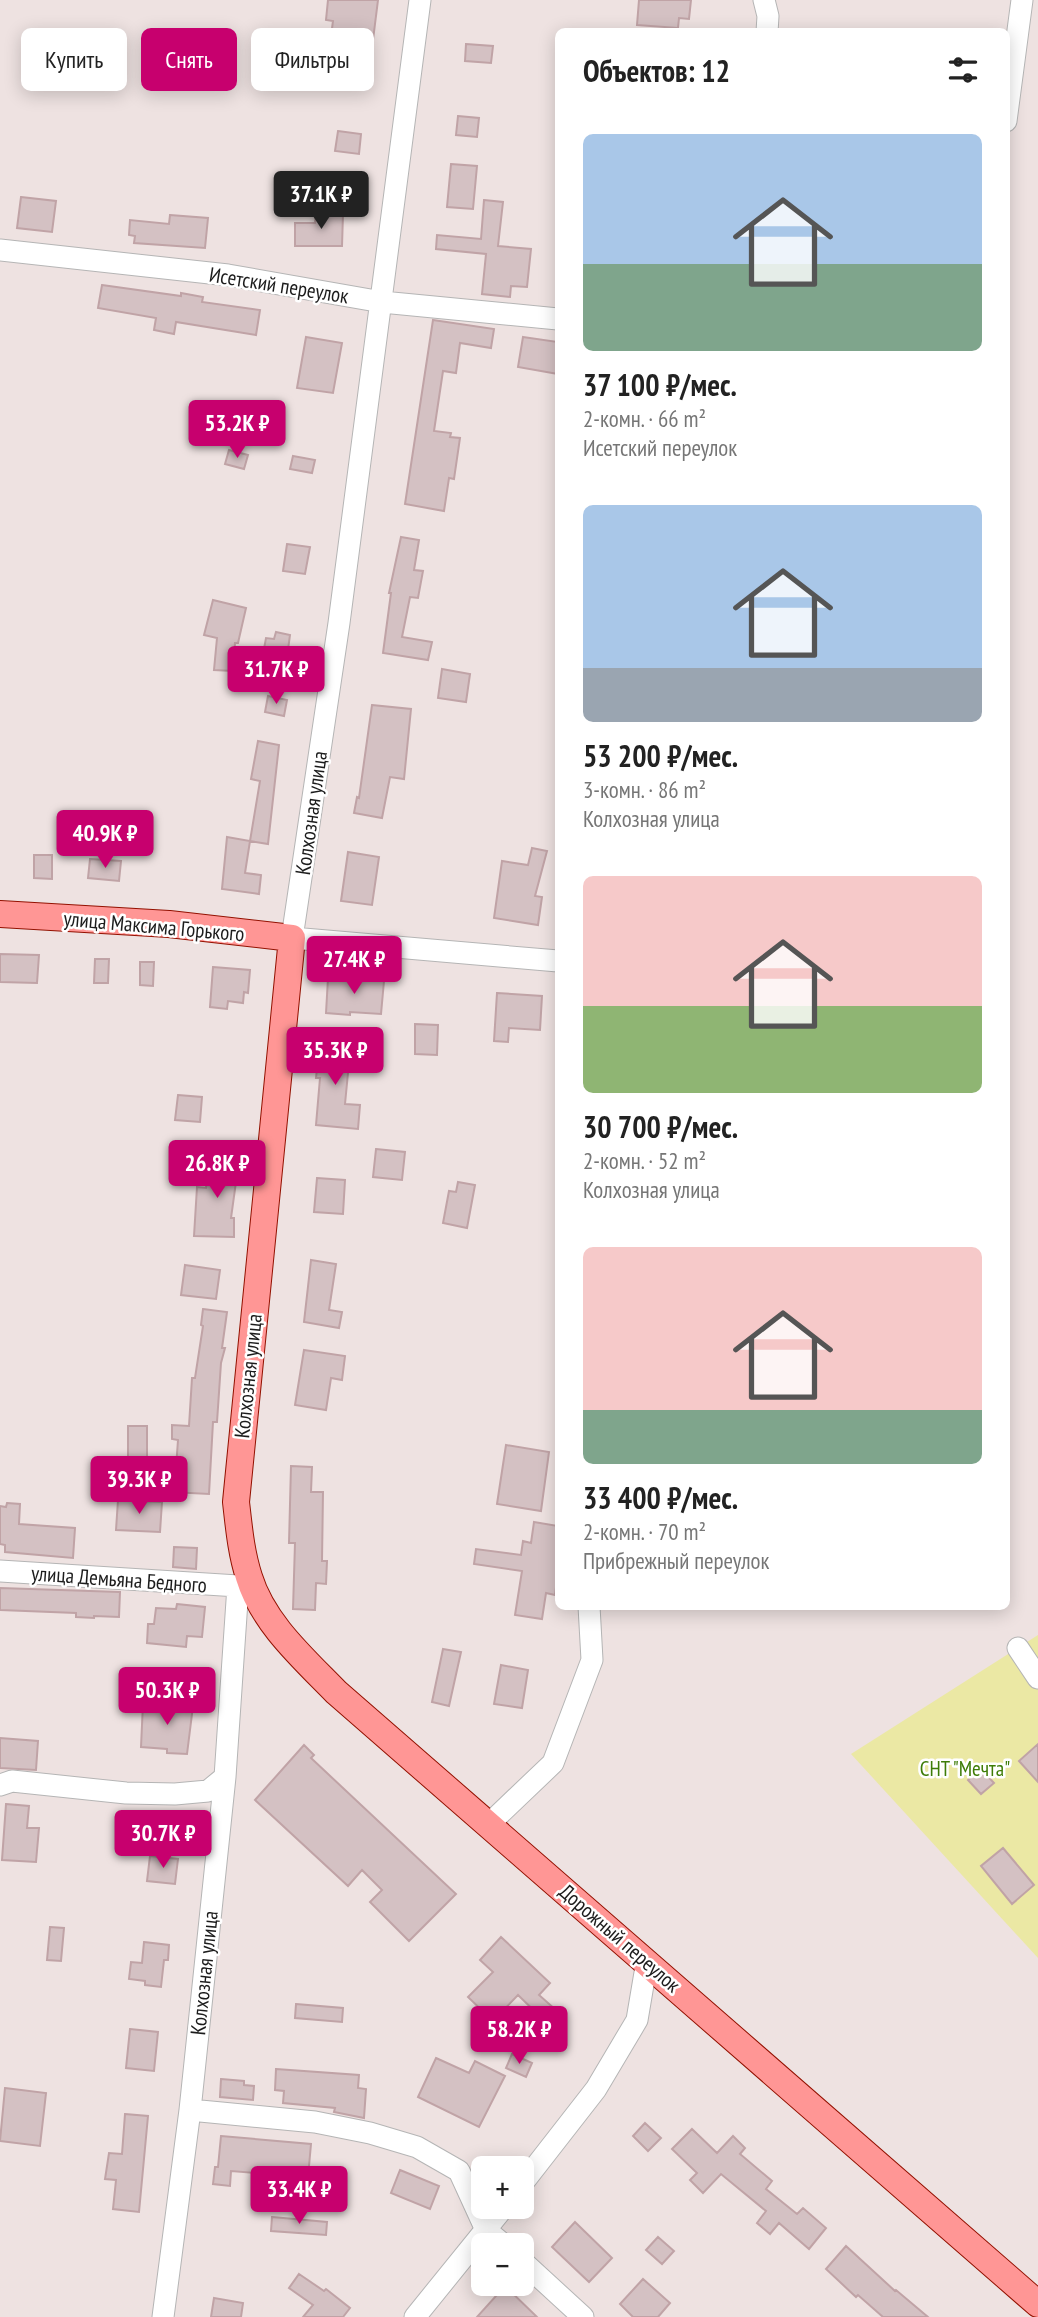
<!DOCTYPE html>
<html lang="ru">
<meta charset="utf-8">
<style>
body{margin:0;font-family:"PT Sans Narrow",sans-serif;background:#f2f2f2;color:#222;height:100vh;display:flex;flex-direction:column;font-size:26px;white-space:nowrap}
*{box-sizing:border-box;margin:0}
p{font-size:23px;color:#767676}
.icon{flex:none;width:38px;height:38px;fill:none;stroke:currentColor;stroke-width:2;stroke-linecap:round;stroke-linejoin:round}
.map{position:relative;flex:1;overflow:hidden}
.sheet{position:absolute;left:555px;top:28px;width:455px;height:1582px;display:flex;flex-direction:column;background:#fff;border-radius:10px;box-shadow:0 4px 18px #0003}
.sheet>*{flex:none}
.hud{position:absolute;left:21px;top:28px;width:429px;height:63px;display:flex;gap:14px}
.fabs{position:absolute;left:471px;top:2156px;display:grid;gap:14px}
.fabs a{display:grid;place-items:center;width:63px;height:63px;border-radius:10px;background:#fff;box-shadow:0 4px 18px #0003;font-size:35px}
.price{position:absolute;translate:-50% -60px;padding:0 16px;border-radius:7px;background:#c7006e;color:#fff;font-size:23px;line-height:46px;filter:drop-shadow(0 2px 4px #0008)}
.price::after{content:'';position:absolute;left:50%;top:42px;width:21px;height:16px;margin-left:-10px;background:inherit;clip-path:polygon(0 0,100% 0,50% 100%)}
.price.current{background:#222;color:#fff}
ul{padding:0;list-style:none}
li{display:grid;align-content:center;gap:14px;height:371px;padding:0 28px}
li span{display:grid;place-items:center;height:217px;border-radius:10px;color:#555}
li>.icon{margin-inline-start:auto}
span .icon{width:126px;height:126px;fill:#fffc;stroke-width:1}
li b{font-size:30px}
h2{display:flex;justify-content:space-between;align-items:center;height:84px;padding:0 28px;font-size:30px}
.chip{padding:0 24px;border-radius:10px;background:#fff;box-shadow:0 4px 18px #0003;font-size:24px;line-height:63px}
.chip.current{background:#c7006e;color:#fff}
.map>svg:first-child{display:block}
.grass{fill:#ebe8a4}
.building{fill:#d4c1c3;stroke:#c0a3a6;stroke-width:2}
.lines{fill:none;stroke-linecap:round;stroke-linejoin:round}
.minor-casing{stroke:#b5b5b5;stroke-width:23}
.major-casing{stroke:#931100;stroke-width:28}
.minor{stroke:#fff;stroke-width:21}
.major{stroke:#ff9695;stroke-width:26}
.labels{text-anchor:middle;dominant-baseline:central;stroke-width:5;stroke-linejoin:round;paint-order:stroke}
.street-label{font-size:21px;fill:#1c1c1c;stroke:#fff}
.park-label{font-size:21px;fill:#3e7c07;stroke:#fff}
</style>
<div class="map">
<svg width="1038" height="2317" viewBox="0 0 1038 2317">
<rect width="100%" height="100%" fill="#eee2e1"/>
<path class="grass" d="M1038,1635V1958L851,1754Z"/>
<path class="building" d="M328,0H378L371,56L329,51L333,21L326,20Z
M639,0H691L689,19L679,18L678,28L637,25Z
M466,44L493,46L491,63L465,61Z
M458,116L479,118L477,137L456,135Z
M338,131L361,134L359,154L335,151Z
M451,164L477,166L473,209L447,207Z
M21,197L56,201L52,232L17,228Z
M484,200L503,202L498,246L531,249L527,287L511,286L510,297L482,294L486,254L436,249L437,235L481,239Z
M316,213L343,214L342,246H295V223H315Z
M170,215L208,218L205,248L134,243L135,236L129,235L130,220L169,224Z
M102,285L181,296V293L203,297L202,302L260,310L256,335L176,322L174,334L154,330L156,318L98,308Z
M433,320L494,329L491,348L460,343L456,373L443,371L434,431L451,433L450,437L460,438L454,479L449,478L444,511L405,504Z
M306,337L342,343L333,393L297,388Z
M523,337L558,342V374L518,367Z
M229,450L248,455L244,469L225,464Z
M293,456L315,460L312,473L290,469Z
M401,537L419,540L414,570L423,571L418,598L410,597L402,637L432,642L428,660L383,653L391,593H389Z
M287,544L310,547L305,574L283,571Z
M213,600L246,608L238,643H235L233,671L214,670L217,638L204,635Z
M276,632L290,635L283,686L258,681L266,638L274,639Z
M442,669L470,674L466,702L438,698Z
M268,696L287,700L284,716L265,712Z
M372,705L411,709L404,779L390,777L382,818L354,813L357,797L359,798Z
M258,741L279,745L268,844L250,841L260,781L251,779Z
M227,837L250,841L245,873L261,875L259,894L222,889Z
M532,848L547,851L535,896L542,897L538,925L494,918L502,861L528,865Z
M348,852L379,857L372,905L341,901Z
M34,855H52V879L34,878Z
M90,859L121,861L119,881L88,878Z
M0,954L39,955L37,983L0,982Z
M95,959H109L108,983H94Z
M140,962H154L153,986L140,985Z
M213,967L250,970L248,993L244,992L243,1003L228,1001L227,1009L210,1007Z
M328,978L384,981L381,1014L350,1012V1015L326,1013Z
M497,993L542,996L540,1030L509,1028L508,1042L494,1041Z
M415,1024L438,1025L437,1055L415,1054Z
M320,1040L351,1042L345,1104L360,1105L358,1129L316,1125L320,1078H316Z
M178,1095L202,1097L200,1122L175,1120Z
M376,1149L405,1152L402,1180L373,1177Z
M210,1156L239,1160L231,1218H234V1237L194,1236L197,1187L206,1188Z
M317,1178L345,1180L343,1214L314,1212Z
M458,1182L475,1185L467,1228L443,1223L449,1191L456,1192Z
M311,1260L336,1264L329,1310L342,1312L339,1328L304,1322Z
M185,1265L220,1270L216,1299L181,1295Z
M203,1309L227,1312L222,1348H225L221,1363L217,1422H213L209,1494L152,1491L153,1466L176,1468L178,1440L172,1439V1425L189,1426L192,1378H195L203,1326L201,1325Z
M304,1350L345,1356L342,1380L331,1378L326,1410L295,1405Z
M128,1426H147V1464H128Z
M506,1445L549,1452L541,1511L497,1504Z
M291,1466L312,1467L311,1492H323L322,1561H327L326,1584L316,1583L315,1610L293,1609L295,1543H289Z
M118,1500L162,1502L160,1532L116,1530Z
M7,1503L20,1504L19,1524L75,1528L73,1558L5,1552V1545L0,1544V1506L6,1507Z
M534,1522L558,1526V1572L555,1595L546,1593L542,1619L515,1615L522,1571L474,1564L476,1549L521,1555L523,1541L531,1543Z
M174,1547L197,1548L196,1569L173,1567Z
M0,1588L120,1592L119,1617L94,1616V1618L76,1617V1613L0,1610Z
M177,1604L205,1607L202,1637L187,1636L186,1647L147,1643L148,1624H154L156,1608L176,1609Z
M443,1649L461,1652L449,1706L432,1702Z
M501,1665L528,1670L522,1708L494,1704Z
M143,1703L193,1706L187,1754L167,1753V1749L141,1747Z
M0,1738L38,1741L36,1770L0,1768Z
M1038,1744V1782L1019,1761Z
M304,1745L314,1755L311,1758L456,1894L409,1941L370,1902L382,1890L362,1870L348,1886L255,1800Z
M981,1769L994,1783L981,1794L968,1780Z
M6,1804L29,1806L27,1828H39L36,1862L2,1860Z
M1003,1848L1034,1885L1012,1904L981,1866Z
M150,1856L178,1859L175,1884L147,1881Z
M50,1927L64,1928L61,1961L47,1960Z
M501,1937L550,1983L539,1995L565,2018L554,2030L518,1995L493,2021L468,1997L493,1972L480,1960Z
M144,1942L169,1945L168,1960H164L161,1987L145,1985V1981L129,1979L131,1962L142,1963Z
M296,2004L343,2008L342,2022L295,2018Z
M130,2029L158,2032L154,2071L126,2068Z
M512,2054L532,2063L526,2077L506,2068Z
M436,2058L469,2073L475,2061L505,2076L479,2127L418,2097Z
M276,2069L359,2075L358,2088L366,2089L364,2118L334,2112L335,2108L283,2103L284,2091L275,2090Z
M221,2079L244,2081V2085L254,2086L253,2100L220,2097Z
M5,2088L46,2093L40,2146L0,2141Z
M125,2114L148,2116L139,2212L113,2209L116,2180L105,2179L109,2153L122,2154Z
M645,2123L661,2138L648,2151L633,2136Z
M692,2129L717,2153L733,2136L745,2148L740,2154L772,2181L766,2189L797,2214L803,2208L826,2228L809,2249L779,2223L770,2234L757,2223L766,2211L721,2174L703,2193L690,2180L697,2173L672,2149Z
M221,2136L311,2144L308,2177L231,2171L230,2186L213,2184L215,2167H218Z
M400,2170L439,2186L430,2209L391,2193Z
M272,2217L327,2222L326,2235L271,2231Z
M575,2222L612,2258L589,2282L552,2247Z
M658,2237L674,2251L662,2264L646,2250Z
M846,2246L895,2291L896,2290L928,2317H883L858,2295L856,2297L826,2269Z
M299,2274L324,2291L326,2289L350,2308L343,2317H303L313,2305L289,2288Z
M643,2279L670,2303L658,2317H633L620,2304Z
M505,2286L537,2317H477Z
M214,2298L243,2303L241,2317H211Z"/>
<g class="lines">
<g class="minor-casing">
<path id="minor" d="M420,0L339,623L292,938L558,961
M764,0L768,16L767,32
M1006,121L1022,0
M0,250L228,275L382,302L558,319
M0,1571L238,1586
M1018,1648L1038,1678
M0,1785L12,1781L126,1793L175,1794L208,1791L225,1777
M488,1825L553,1763L592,1660L589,1606
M190,2110L315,2122L370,2133L417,2147L459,2171L486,2230L504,2245
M522,2184L596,2089L637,2020L647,1961
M522,2261L583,2317
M163,2317L190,2110L225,1777L238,1586
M415,2317L504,2207"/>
</g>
<g class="major-casing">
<path id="major" d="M0,914L169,924L292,938L236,1502C239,1528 241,1552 249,1577C263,1623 303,1658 336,1692L1038,2304"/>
</g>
<use href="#minor" class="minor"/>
<use href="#major" class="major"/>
</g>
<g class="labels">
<g class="street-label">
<text transform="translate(279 285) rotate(9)">Исетский переулок</text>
<text transform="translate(311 813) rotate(-82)">Колхозная улица</text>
<text transform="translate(154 926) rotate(5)">улица Максима Горького</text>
<text transform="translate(248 1376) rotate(-84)">Колхозная улица</text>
<text transform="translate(119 1579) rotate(4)">улица Демьяна Бедного</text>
<text transform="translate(620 1938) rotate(41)">Дорожный переулок</text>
<text transform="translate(204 1973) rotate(-84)">Колхозная улица</text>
</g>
<g class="park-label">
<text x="965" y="1768">СНТ "Мечта"</text>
</g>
</g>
</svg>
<div class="fabs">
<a>+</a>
<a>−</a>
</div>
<b class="price current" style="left:321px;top:231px">37.1K ₽</b>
<b class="price" style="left:237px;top:460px">53.2K ₽</b>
<b class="price" style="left:276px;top:706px">31.7K ₽</b>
<b class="price" style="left:105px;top:870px">40.9K ₽</b>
<b class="price" style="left:354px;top:996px">27.4K ₽</b>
<b class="price" style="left:335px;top:1087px">35.3K ₽</b>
<b class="price" style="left:217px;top:1200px">26.8K ₽</b>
<b class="price" style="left:139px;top:1516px">39.3K ₽</b>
<b class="price" style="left:167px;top:1727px">50.3K ₽</b>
<b class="price" style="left:163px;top:1870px">30.7K ₽</b>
<b class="price" style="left:519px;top:2066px">58.2K ₽</b>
<b class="price" style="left:299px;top:2226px">33.4K ₽</b>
<div class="hud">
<a class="chip">Купить</a>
<a class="chip current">Снять</a>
<a class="chip">Фильтры</a>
</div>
<section class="sheet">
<h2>Объектов: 12<svg class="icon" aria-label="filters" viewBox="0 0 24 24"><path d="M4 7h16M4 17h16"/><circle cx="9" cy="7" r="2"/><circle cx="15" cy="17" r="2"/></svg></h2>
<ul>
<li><span style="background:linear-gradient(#a9c7e8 60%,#7fa58c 0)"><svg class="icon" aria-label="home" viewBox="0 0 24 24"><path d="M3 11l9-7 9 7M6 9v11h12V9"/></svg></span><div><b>37 100 ₽/мес.</b><p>2-комн. · 66 m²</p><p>Исетский переулок</p></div></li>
<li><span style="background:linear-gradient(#a9c7e8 75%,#9aa5b1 0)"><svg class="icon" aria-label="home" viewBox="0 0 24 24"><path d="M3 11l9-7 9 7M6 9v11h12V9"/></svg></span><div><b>53 200 ₽/мес.</b><p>3-комн. · 86 m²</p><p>Колхозная улица</p></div></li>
<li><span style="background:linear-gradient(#f6c9c9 60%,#8fb573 0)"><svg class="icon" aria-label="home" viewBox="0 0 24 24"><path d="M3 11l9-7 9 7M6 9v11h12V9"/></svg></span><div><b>30 700 ₽/мес.</b><p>2-комн. · 52 m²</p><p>Колхозная улица</p></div></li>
<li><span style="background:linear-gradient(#f6c9c9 75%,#7fa58c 0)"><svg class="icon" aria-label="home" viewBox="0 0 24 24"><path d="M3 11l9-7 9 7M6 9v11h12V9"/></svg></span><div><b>33 400 ₽/мес.</b><p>2-комн. · 70 m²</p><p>Прибрежный переулок</p></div></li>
</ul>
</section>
</div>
